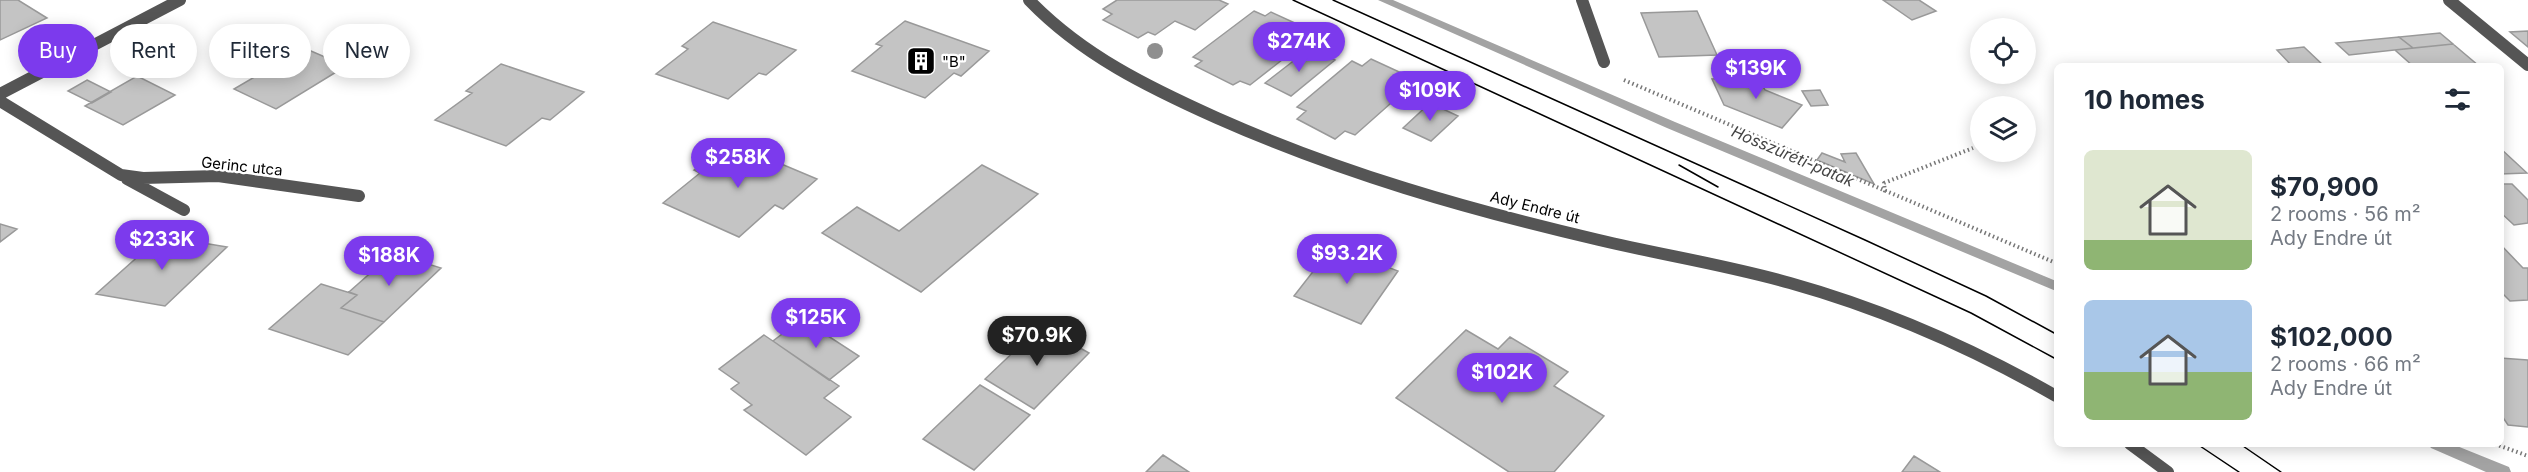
<!DOCTYPE html>
<meta charset="utf-8">
<style>
body{margin:0;font-family:Inter,sans-serif;background:#f2f2f3;color:#1f2937;height:100vh;display:flex;flex-direction:column;font-size:22px;white-space:nowrap}
*{box-sizing:border-box;margin:0}
p{font-size:20px;color:#747a83}
.icon{flex:none;width:33px;height:33px;fill:none;stroke:currentColor;stroke-width:2;stroke-linecap:round;stroke-linejoin:round}
.map{position:relative;flex:1;overflow:hidden}
.panel{position:absolute;left:2054px;top:63px;width:450px;height:384px;display:flex;flex-direction:column;background:#fff;border-radius:9px;box-shadow:0 3px 15px #0003}
.panel>*{flex:none}
.banner{position:absolute;left:18px;top:24px;width:570px;height:54px;display:flex;gap:12px}
.fabs{position:absolute;left:1970px;top:18px;display:grid;gap:12px}
.fabs a{display:grid;place-items:center;width:66px;height:66px;border-radius:50%;background:#fff;box-shadow:0 3px 15px #0003;font-size:30px}
.price{position:absolute;translate:-50% -51px;padding:0 14px;border-radius:21px;background:#7c3aed;color:#fff;font-size:20px;line-height:39px;filter:drop-shadow(0 2px 3px #0008)}
.price::after{content:'';position:absolute;left:50%;top:36px;width:18px;height:14px;margin-left:-9px;background:inherit;clip-path:polygon(0 0,100% 0,50% 100%)}
.price.on{background:#222;color:#fff}
ul{padding:0;list-style:none}
li{display:flex;align-items:center;gap:18px;height:150px;padding:0 30px}
li span{display:grid;place-items:center;flex:none;width:168px;height:120px;border-radius:9px;color:#555}
li>.icon{margin-inline-start:auto}
span .icon{width:72px;height:72px;fill:#fffc;stroke-width:1}
li b{font-size:26px}
h2{display:flex;justify-content:space-between;align-items:center;height:72px;padding:0 30px;font-size:26px}
.pill{padding:0 21px;border-radius:27px;background:#fff;box-shadow:0 3px 15px #0003;font-size:21px;line-height:54px}
.pill.on{background:#7c3aed;color:#fff}
.map>svg:first-child{display:block}
.lines{fill:none;stroke-linecap:round;stroke-linejoin:round}
.stream{fill:#a3a3a3;fill-rule:evenodd}
.building{fill:#c4c4c4;stroke:#999;stroke-width:1.5}
.path{stroke:#777;stroke-width:4;stroke-dasharray:1.5 3;stroke-linecap:butt}
.minor{stroke:#555;stroke-width:12}
.tertiary{stroke:#555;stroke-width:12}
.tram{stroke:#000;stroke-width:1.5}
.tree{fill:#8f8f8f}
.labels{text-anchor:middle;dominant-baseline:central;stroke-width:4.5;stroke-linejoin:round;paint-order:stroke}
.poi-label{font-size:15px;fill:#000;stroke:#fff;text-anchor:start}
.street-label{font-size:15px;fill:#000;stroke:#fff}
.water-label{font-size:16px;font-style:italic;fill:#444;stroke:#fff}
</style>
<div class="map">
<svg width="2528" height="472" viewBox="0 0 2528 472">
<rect width="100%" height="100%" fill="#fff"/>
<g class="lines">
<path class="stream" d="M1378,0H1393L1675,122L2056,281V291L1667,128Z
M2428,444H2452L2509,467L2511,472H2486L2431,448Z"/>
</g>
<path class="building" d="M0,0H18L47,18L0,40Z
M1117,0H1219L1228,4L1195,30L1175,21L1155,35L1148,32L1138,38L1103,20L1112,14L1103,9Z
M1883,0H1919L1936,11L1912,20Z
M1254,11L1265,16L1271,12L1310,30L1303,35L1310,38L1250,85L1240,81L1233,85L1195,66L1202,61L1193,57Z
M1697,11L1717,55L1659,57L1641,13Z
M905,21L989,51L961,76L954,73L925,98L852,71L882,46L876,44Z
M713,22L796,50L766,75L759,73L728,99L656,74L688,49L682,46Z
M2528,31V47L2510,32Z
M2440,33L2453,44L2413,48L2399,37Z
M2399,37L2413,48L2349,55L2336,43Z
M2453,44L2479,66H2413L2395,50Z
M2304,47L2324,66H2292L2277,50Z
M304,48L346,66L276,109L234,89Z
M1305,52L1314,56L1318,53L1335,60L1291,96L1265,83Z
M1371,59L1408,76L1400,84L1408,88L1355,135L1345,131L1335,139L1297,119L1306,111L1297,107L1352,61L1362,66Z
M501,64L584,92L550,120L542,118L506,146L435,120L472,93L466,91Z
M137,76L175,95L123,125L85,106Z
M1758,77L1765,90L1802,105L1782,128L1724,105L1712,79Z
M87,80L111,92L92,103L68,91Z
M1820,90L1828,105L1811,106L1802,91Z
M1430,103L1458,116L1431,141L1403,128Z
M729,142L817,179L783,209L775,205L739,237L663,203L700,173L694,170Z
M2500,148L2527,173L2500,174Z
M1822,153L1845,162L1841,154L1856,153L1874,184L1817,160Z
M982,165L1038,194L921,292L822,233L857,207L899,231Z
M2500,184H2512L2528,200V223L2514,225L2500,212Z
M0,224L17,229L0,242Z
M161,236L227,247L165,306L96,294Z
M2500,244L2523,268H2528V300L2510,301L2500,291Z
M1333,246L1398,271L1361,324L1294,296Z
M393,253L441,268L384,322L341,308L357,295L349,292Z
M321,284L357,295L341,308L384,322L348,355L269,329Z
M802,319L859,356L829,380L773,341Z
M1041,326L1089,353L1034,409L985,379Z
M1466,330L1498,349L1510,337L1568,372L1554,386L1604,416L1554,472H1509L1396,398Z
M764,335L839,386L824,398L851,417L806,455L744,410L752,405L731,389L739,383L719,369Z
M2500,358L2528,360V427L2508,425L2500,413Z
M980,385L1030,415L974,470L923,439Z
M1163,455L1189,472H1146Z
M1914,456L1940,472H1902Z"/>
<g class="lines">
<path class="path" d="M1624,80L2056,263
M1885,192L1884,183L1973,148
M2495,444L2528,456"/>
<path class="minor" d="M1582,0L1604,62
M2449,0L2528,65
M0,94L180,0
M0,101L121,175L143,178L218,176L359,196
M127,179L184,210"/>
<path class="tertiary" d="M1029,0C1082,55 1148,87 1217,118C1341,173 1466,209 1599,240C1662,255 1727,265 1790,283C1883,309 1972,348 2056,396
M2130,444L2168,472"/>
<path class="tram" d="M1293,0L1971,313L2056,359
M1333,0L1865,240L1986,296L2056,334
M1679,165L1718,187
M2197,444L2239,472
M2240,444L2281,472"/>
</g>
<circle class="tree" cx="1155" cy="51" r="8"/>
<defs>
<g id="building-square" transform="scale(1.5)"><rect x="-9" y="-9" width="18" height="18" rx="4" fill="#000" stroke="#fff"/><path d="M-4-6H4V6H1V3H-1V6H-4ZM-2.5-4.3h1.7v1.8h-1.7ZM.8-4.3h1.7v1.8H.8ZM-2.5-1h1.7V.8h-1.7ZM.8-1h1.7V.8H.8Z" fill="#fff"/></g>
</defs>
<g fill-rule="evenodd">
<use href="#building-square" x="921" y="61"/>
</g>
<g class="labels">
<g class="poi-label">
<text x="942" y="61">"B"</text>
</g>
<g class="street-label">
<text transform="translate(242 166) rotate(6)">Gerinc utca</text>
<text transform="translate(1535 207) rotate(14)">Ady Endre út</text>
</g>
<g class="water-label">
<text transform="translate(1793 156) rotate(23)">Hosszúréti-patak</text>
</g>
</g>
</svg>
<div class="fabs">
<a><svg class="icon" aria-label="locate" viewBox="0 0 24 24"><circle cx="12" cy="12" r="6"/><path d="M12 2v4M12 18v4M2 12h4M18 12h4"/></svg></a>
<a><svg class="icon" aria-label="layers" viewBox="0 0 24 24"><path d="M12 4l9 5-9 5-9-5zM3 14l9 5 9-5"/></svg></a>
</div>
<b class="price" style="left:1299px;top:73px">$274K</b>
<b class="price" style="left:1756px;top:100px">$139K</b>
<b class="price" style="left:1430px;top:122px">$109K</b>
<b class="price" style="left:738px;top:189px">$258K</b>
<b class="price" style="left:162px;top:271px">$233K</b>
<b class="price" style="left:1347px;top:285px">$93.2K</b>
<b class="price" style="left:389px;top:287px">$188K</b>
<b class="price" style="left:816px;top:349px">$125K</b>
<b class="price on" style="left:1037px;top:367px">$70.9K</b>
<b class="price" style="left:1502px;top:404px">$102K</b>
<div class="banner">
<a class="pill on">Buy</a>
<a class="pill">Rent</a>
<a class="pill">Filters</a>
<a class="pill">New</a>
</div>
<section class="panel">
<h2>10 homes<svg class="icon" aria-label="filters" viewBox="0 0 24 24"><path d="M4 7h16M4 17h16"/><circle cx="9" cy="7" r="2"/><circle cx="15" cy="17" r="2"/></svg></h2>
<ul>
<li><span style="background:linear-gradient(#dfe7d0 75%,#8fb573 0)"><svg class="icon" aria-label="home" viewBox="0 0 24 24"><path d="M3 11l9-7 9 7M6 9v11h12V9"/></svg></span><div><b>$70,900</b><p>2 rooms · 56 m²</p><p>Ady Endre út</p></div></li>
<li><span style="background:linear-gradient(#a9c7e8 60%,#8fb573 0)"><svg class="icon" aria-label="home" viewBox="0 0 24 24"><path d="M3 11l9-7 9 7M6 9v11h12V9"/></svg></span><div><b>$102,000</b><p>2 rooms · 66 m²</p><p>Ady Endre út</p></div></li>
</ul>
</section>
</div>
